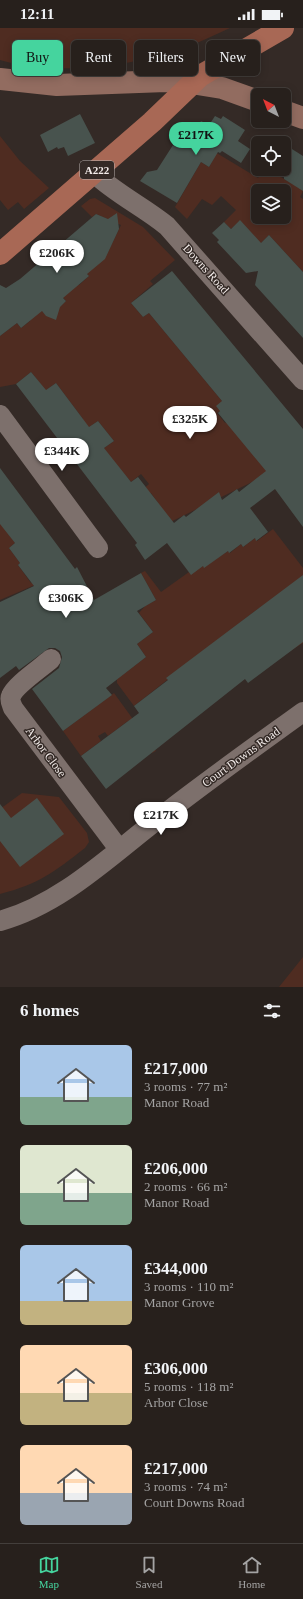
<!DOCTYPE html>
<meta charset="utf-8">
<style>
body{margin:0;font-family:Georgia,serif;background:#2f2825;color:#f1f3f6;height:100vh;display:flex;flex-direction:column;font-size:15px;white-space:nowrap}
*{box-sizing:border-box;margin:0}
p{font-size:13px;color:#a4a3a3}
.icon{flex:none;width:22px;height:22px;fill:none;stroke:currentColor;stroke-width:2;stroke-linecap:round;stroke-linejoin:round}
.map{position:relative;height:959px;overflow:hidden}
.drawer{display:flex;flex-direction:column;background:#27201c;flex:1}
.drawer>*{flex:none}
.banner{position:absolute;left:12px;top:12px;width:279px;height:36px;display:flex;gap:8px}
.needle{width:26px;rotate:318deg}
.fabs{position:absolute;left:251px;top:60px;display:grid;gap:8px}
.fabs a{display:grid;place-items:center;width:40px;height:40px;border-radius:6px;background:#27201c;box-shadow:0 2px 10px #0003,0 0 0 1px #433e3b;font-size:20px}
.price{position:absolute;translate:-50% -34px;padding:0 9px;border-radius:14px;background:#fff;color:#222;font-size:13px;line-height:26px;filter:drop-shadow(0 1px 2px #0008)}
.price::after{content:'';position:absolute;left:50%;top:24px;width:12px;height:9px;margin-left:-6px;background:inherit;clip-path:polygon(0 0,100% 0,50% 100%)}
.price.selected{background:#45d49e;color:#111}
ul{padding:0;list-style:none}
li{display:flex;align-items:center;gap:12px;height:100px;padding:0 20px}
li span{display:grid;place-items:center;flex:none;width:112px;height:80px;border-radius:6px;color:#555}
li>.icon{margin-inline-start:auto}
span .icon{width:48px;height:48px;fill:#fffc;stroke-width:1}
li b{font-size:17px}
h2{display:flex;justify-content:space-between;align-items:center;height:48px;padding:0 20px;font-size:17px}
.pill{padding:0 14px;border-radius:6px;background:#27201c;box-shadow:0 2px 10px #0003,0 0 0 1px #433e3b;font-size:14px;line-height:36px}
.pill.selected{background:#45d49e;color:#111}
.status{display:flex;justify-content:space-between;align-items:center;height:28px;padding:0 20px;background:#27201c;direction:ltr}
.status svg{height:11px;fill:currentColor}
.menu{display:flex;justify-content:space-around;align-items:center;height:56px;border-top:1px solid #433e3b;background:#27201c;font-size:11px;color:#a4a3a3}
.menu a{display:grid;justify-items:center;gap:2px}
.menu .selected{color:#45d49e}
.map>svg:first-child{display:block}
.green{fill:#4f2c21;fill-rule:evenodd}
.building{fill:#48534e}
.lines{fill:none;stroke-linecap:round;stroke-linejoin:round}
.minor{stroke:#7d706c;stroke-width:20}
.secondary{stroke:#926c60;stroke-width:22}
.primary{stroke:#a86855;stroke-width:22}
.labels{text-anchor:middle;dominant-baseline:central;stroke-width:3;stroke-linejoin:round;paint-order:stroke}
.shield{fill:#342a26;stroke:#bab2b0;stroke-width:1}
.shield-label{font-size:11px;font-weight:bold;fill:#f4edeb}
.street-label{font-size:12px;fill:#f4edeb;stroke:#342a26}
</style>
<div class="status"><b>12:11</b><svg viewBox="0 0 49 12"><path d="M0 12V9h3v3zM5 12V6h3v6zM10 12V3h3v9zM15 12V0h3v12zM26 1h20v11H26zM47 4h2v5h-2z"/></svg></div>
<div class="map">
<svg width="303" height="959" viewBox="0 0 303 959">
<rect width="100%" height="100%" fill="#342a26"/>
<path class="green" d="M0,0H230C214,7 198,15 182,21C130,39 53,48 0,32Z
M0,108L20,133L49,160L24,181L18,174L8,182L0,172Z
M205,118L258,150L265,141H276L274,145L291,155L303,151V163L300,169L303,171V244L269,207L254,222L240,193L231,201L224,194L236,182L221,168L212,177L202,171L187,191L175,179L201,134L209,139L214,130ZM258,163H284V189H258Z
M95,170L143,199L175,232L150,253L153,256L131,275L143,289L149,285L222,373L220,383L217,385L225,395L234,388L283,447L264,449L250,455L152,503L158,475L151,465L144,471L139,465L149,456L141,446L131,454L125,447L111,458L104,420L114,413L98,393L81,405L83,391L56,355L30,374L27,370L42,358L31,344L16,356L0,359V308L17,295L21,300L30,293L28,267L45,286L57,281L66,273L51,256L79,257L89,248L75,231L107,226L121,197L96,186L92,189L81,178L90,171Z
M0,493L15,515L9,520L20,535L18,537L31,555L41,548L58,547L0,572Z
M273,501L303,540V615L290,623L259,580L134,678L117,655V651L146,629L137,616L153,604L139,585L145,578L156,572L141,545L145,543L161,564L189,544L203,538L204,539L228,523L230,525L241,516L243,519L255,510L257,513Z
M114,665L156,723L152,725L128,693L108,708L105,704L98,708L101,713L81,728L63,703Z
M22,765L59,769L87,805L89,814L85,820C54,844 39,856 0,866V781Z
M303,929V959H279Z"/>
<path class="building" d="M80,86L95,115L68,128L64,119L58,121L57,119L48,124L40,107Z
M215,88L221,91L223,88L245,102L238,113L250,121L241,135L222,123L220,125L218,124L209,139L201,134L177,175L140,153L147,144L157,142L173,117L176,119L185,105L191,109L201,93L209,97Z
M284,116L303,128V163L284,151Z
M117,185L119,201L105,231L87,246L89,248L63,270L66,273L60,279L56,292L46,288L42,283L21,300L17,295L0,308V257L6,260L20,251L96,186L108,191Z
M240,192L261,215L269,207L303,244V310L255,257L258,243L246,245L217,214L219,212L212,205L224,194L231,201Z
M172,243L303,401V499L275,461L250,480L268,504L256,513L255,510L243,519L241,516L229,525L228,523L204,540L203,538L191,547L167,515L145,532L135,517L137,515L16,356L31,344L46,362L56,355L89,399L98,393L114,413L104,420L131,454L138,449L174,495L184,487L186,489L219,464L222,472L237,461L239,464L266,443L218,385L220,383L216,378L222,373L149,285L143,289L131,275Z
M0,440L75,541L77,539L94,572L141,545L156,572L137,583L153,604L137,616L146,629L106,660L112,667L63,703L32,661L59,640L62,629L60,623L55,620H49L19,642L16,638L0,650V574L34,558L18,537L20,535L9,520L15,515L0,496Z
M303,547V614L248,655L245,651L106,761L81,728L139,685L134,678L168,652L166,650Z
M37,770L64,806L20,839L0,813V776L11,790Z"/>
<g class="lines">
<path class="minor" d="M94,145C116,166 144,179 167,198L303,352
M0,387L98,520
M51,631C41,640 15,657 11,668C9,672 12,677 13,680L119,821
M0,893C62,876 112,826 162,788C208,752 256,718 303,684"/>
<path class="secondary" d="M0,51L57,57L166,53L191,55L222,60L258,73
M284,83L303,90"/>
<path class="primary" d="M0,226L152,94L200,48L283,0"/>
</g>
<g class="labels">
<rect class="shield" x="80" y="133" width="34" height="18" rx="3"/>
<g class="shield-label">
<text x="97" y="142">A222</text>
</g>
<g class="street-label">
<text transform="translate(206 241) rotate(48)">Downs Road</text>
<text transform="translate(46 724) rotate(53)">Arbor Close</text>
<text transform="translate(241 729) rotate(-36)">Court Downs Road</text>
</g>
</g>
</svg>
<div class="fabs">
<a><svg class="needle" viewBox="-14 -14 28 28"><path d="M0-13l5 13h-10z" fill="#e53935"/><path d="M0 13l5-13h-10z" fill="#a4a3a3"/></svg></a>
<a><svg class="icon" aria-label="locate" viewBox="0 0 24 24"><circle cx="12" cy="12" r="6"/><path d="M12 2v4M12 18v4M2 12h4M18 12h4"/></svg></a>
<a><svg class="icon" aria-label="layers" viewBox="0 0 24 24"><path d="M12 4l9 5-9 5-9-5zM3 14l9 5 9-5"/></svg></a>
</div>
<b class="price selected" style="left:196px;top:128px">£217K</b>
<b class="price" style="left:57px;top:246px">£206K</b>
<b class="price" style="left:190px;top:412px">£325K</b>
<b class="price" style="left:62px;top:444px">£344K</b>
<b class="price" style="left:66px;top:591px">£306K</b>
<b class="price" style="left:161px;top:808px">£217K</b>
<div class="banner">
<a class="pill selected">Buy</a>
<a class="pill">Rent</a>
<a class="pill">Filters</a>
<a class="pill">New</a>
</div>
</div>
<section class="drawer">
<h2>6 homes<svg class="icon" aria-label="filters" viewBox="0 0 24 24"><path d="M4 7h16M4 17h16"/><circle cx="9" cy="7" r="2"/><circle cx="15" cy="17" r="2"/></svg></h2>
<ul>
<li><span style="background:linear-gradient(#a9c7e8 65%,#7fa58c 0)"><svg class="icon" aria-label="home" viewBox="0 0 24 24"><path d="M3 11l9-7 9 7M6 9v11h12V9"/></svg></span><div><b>£217,000</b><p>3 rooms · 77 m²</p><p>Manor Road</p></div></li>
<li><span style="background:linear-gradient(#dfe7d0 60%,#7fa58c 0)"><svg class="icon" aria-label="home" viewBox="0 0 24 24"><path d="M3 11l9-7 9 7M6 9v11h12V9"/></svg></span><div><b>£206,000</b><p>2 rooms · 66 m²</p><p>Manor Road</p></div></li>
<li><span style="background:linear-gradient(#a9c7e8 70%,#c2b280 0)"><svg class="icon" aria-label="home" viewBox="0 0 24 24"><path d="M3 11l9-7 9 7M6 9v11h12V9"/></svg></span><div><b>£344,000</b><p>3 rooms · 110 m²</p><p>Manor Grove</p></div></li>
<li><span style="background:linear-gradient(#ffd9b3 60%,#c2b280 0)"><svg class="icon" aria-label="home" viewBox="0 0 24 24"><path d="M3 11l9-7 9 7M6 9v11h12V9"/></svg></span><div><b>£306,000</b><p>5 rooms · 118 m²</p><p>Arbor Close</p></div></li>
<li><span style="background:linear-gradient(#ffd9b3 60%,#9aa5b1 0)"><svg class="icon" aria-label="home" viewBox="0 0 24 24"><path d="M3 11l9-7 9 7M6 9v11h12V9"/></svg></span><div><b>£217,000</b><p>3 rooms · 74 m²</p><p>Court Downs Road</p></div></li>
</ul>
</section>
<nav class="menu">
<a class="selected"><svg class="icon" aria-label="map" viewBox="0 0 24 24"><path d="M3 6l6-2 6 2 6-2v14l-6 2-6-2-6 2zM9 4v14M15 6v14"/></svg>Map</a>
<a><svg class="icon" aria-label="saved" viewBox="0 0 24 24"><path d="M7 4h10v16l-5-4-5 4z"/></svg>Saved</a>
<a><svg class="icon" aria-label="home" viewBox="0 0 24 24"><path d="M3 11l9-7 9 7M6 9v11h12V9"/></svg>Home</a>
</nav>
